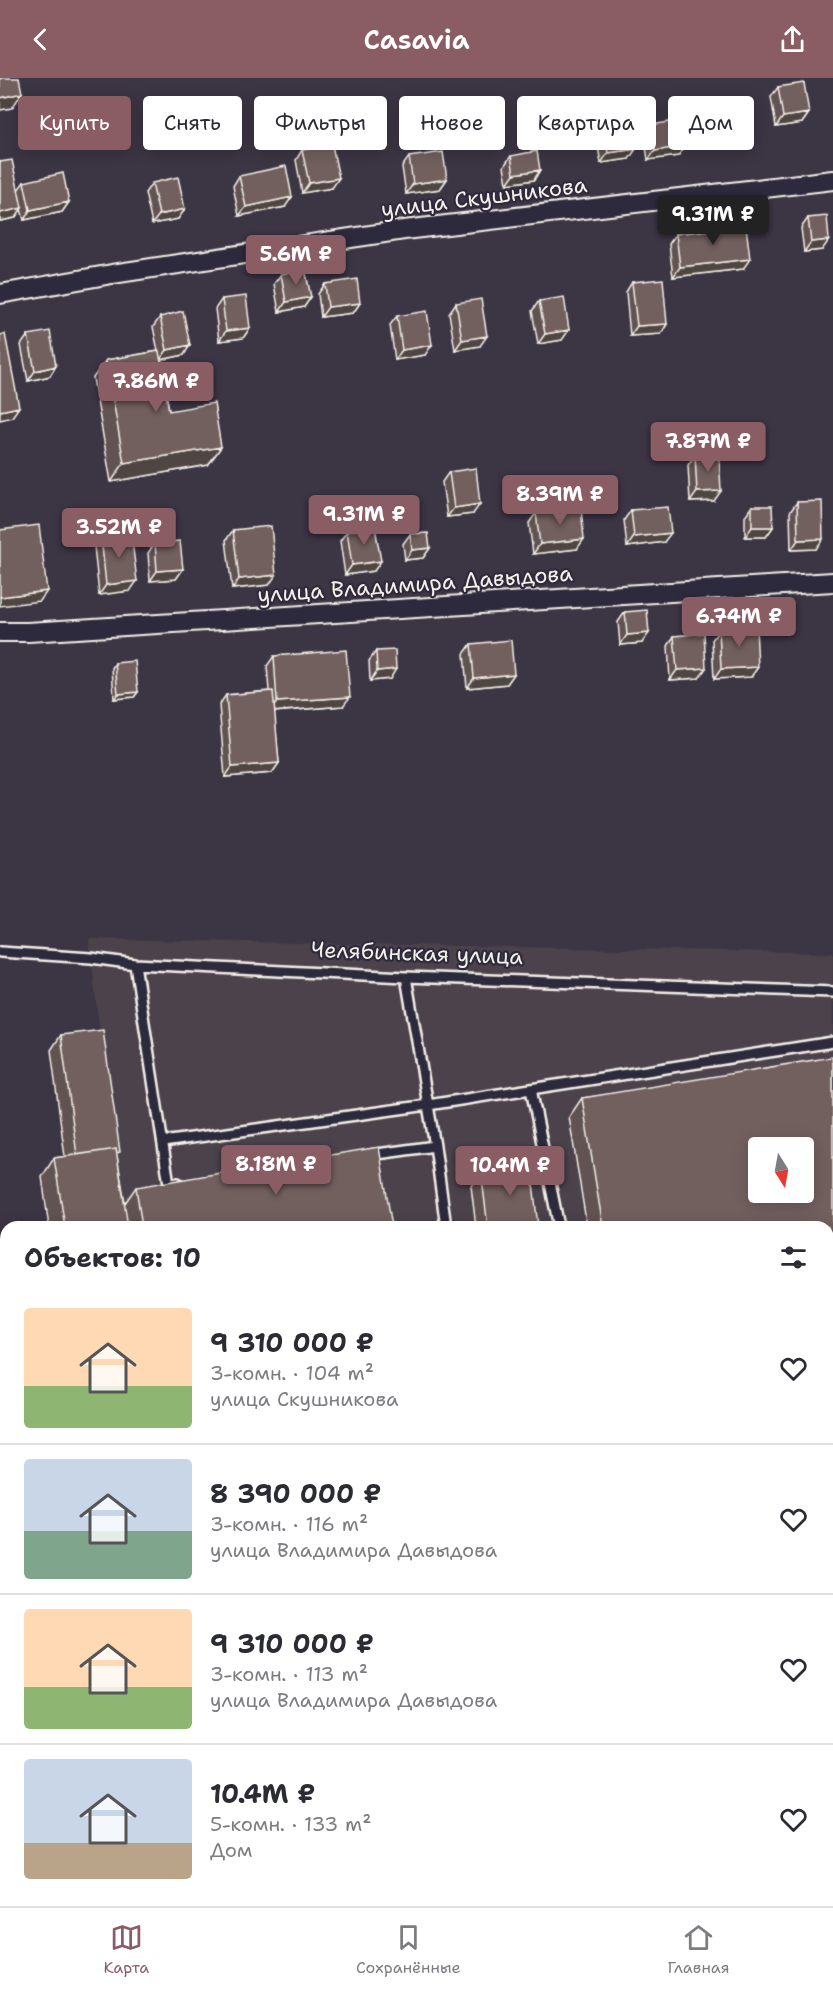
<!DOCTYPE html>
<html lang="ru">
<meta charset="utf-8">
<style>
body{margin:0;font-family:"Shantell Sans",sans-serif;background:#f2f2f3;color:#2b2b33;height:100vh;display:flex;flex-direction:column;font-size:22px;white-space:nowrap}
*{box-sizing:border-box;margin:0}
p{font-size:20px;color:#7c7c81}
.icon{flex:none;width:33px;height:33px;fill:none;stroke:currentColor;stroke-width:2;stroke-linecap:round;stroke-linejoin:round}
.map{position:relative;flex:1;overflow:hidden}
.panel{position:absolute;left:0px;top:1143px;width:834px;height:686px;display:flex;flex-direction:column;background:#fff;border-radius:18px 18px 0 0;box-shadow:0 3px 15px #0003}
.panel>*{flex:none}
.banner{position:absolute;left:18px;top:18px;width:798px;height:54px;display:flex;gap:12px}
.needle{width:39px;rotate:169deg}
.fabs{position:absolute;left:748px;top:1059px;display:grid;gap:12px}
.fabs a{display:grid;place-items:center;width:66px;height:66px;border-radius:6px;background:#fff;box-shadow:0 3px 15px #0003;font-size:30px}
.price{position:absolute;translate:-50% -51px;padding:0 14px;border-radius:6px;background:#8a5d65;color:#fff;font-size:20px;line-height:39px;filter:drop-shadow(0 2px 3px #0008)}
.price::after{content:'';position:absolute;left:50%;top:36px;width:18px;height:14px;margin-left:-9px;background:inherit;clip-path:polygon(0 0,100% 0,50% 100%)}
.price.current{background:#222;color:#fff}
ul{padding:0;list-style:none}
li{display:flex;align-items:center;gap:18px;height:150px;padding:0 24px}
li+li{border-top:2px solid #e1e1e2}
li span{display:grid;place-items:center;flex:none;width:168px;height:120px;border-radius:6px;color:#555}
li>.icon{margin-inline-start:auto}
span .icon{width:72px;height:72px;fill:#fffc;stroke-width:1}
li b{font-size:26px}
h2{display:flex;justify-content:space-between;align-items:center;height:72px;padding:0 24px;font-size:26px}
.pill{padding:0 21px;border-radius:6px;background:#fff;box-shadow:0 3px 15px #0003;font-size:21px;line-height:54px}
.pill.current{background:#8a5d65;color:#fff}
header{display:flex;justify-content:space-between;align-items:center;height:78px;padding:0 24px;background:#8a5d65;color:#fff;font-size:27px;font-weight:600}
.tab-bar{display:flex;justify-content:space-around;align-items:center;height:84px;border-top:2px solid #e1e1e2;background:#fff;font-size:16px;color:#7c7c81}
.tab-bar a{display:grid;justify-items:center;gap:3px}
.tab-bar .current{color:#8a5d65}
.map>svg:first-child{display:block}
.built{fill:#4c424c;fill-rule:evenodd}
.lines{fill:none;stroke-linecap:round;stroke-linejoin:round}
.lane-casing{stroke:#f4f1e8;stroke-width:14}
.street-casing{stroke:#f4f1e8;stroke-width:22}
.lane{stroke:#2f2a3d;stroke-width:9}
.street{stroke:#2f2a3d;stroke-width:18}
.wall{fill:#625352;stroke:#f4f1e8;stroke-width:1.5}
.shaded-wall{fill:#504442;stroke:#f4f1e8;stroke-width:1.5}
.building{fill:#72615f;stroke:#f4f1e8;stroke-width:1.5;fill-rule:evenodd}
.labels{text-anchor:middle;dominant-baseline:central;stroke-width:4.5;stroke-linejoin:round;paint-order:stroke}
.street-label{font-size:22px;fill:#f4f1e8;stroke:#2f2a3d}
</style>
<header><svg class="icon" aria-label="back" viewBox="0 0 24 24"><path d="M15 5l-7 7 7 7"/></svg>Casavia<svg class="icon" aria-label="share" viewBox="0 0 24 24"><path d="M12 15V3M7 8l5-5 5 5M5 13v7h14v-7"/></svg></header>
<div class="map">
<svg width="833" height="1828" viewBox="0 0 833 1828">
<rect width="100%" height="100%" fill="#3c3544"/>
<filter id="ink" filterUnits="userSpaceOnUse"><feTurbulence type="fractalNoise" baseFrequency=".0167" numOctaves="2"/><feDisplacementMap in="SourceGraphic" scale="12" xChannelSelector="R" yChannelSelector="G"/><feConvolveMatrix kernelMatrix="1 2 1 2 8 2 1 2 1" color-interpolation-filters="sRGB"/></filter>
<g filter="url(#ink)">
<path class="built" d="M89,861L833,875V1828H124L123,1823L828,1822V1149H122ZM759,1070H804V1114H759Z
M0,1420L6,1457V1822L65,1823L66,1828H0Z"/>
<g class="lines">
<g class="lane-casing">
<path id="lane" d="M0,874L91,880L135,886L406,899L833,914
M135,886L169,1106L178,1105
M406,899L435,1068
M531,1011L559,1149
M163,1064L428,1027L833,964
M370,1077L435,1068L446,1149
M0,1429L6,1428
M546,1822L547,1828
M788,1822L789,1828"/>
</g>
<g class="street-casing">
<path id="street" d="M0,216L112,196L404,152L833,102
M0,554H28L833,504
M0,1187L6,1228
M98,1822L99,1828"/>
</g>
<use href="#lane" class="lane"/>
<use href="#street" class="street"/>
</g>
<path class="wall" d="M778,9L809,35L802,45L776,49L771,19Z
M602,44L629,81L601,85L595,54Z
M651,47L685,68L678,78L648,82L644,56Z
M302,72L332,110L302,115L296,82Z
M511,78L534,102L507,106L504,88Z
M409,79L447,101L440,111L406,116L402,89Z
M0,84L18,112L24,104L69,124L62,134L24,142L21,131L15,140L0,143Z
M239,98L285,129L239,138L233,108Z
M152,105L185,131L178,141L152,146L145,115Z
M808,140L822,172L804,174L801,150Z
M676,156L743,191L673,199L669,166Z
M281,196L311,219L304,229L279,234L274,206Z
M632,204L667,246L661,256L630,258L626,214Z
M325,206L360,225L353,235L321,239L318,216Z
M222,221L250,250L243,260L219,263L215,231Z
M539,223L562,262L538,266L532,233Z
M456,225L480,268L455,272L449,235Z
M397,238L425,277L395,282L390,247Z
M160,239L184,277L161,282L169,333L221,369L208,387L111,404L93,300L106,282L158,273L153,249Z
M28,257L50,298L28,303L21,267Z
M695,377L714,423L690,424L688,387Z
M449,394L473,436L447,439L442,404Z
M797,424L816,471L791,472L790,434Z
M752,428L773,449L766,459H745V438Z
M631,432L664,464L627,469L624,442Z
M536,435L577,471L533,476L529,445Z
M233,452L269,507L232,511L226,462Z
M347,453L374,493L345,497L340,463Z
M410,456L430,470L423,480L405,482L403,466Z
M101,458L130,513L99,517L94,468Z
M155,465L183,491L176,501L150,503L148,475Z
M625,534L642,565L620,567L618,544Z
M719,552L758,589L751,599L714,601L712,562Z
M674,558L699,600L670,602L668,568Z
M471,566L514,596L507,606L467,610L464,576Z
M376,573L390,601L370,603L369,583Z
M274,578L343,628L274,634L279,685L272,695L225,699L219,627L226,617L269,613L267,588Z
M115,585L138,614L134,619L114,621L112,590Z
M61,957L117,1078L125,1125L136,1109L392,1149H49L42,1099L54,1080L65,1079L51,972Z
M833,987V1209L828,1210V1149H587L569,1039L582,1020Z
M481,1093L538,1149H476L471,1108Z
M6,1655V1774L0,1741V1656Z
M828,1740L833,1828H819L818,1822H828Z
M148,1822H210L211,1828H149Z
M556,1822H647L648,1828H557Z
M654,1822H700V1824L697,1828H655Z
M702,1822H743L739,1828H703Z"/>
<path class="shaded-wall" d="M22,15L12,30L0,32V20Z
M809,35L802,45L776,49L783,39Z
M685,68L678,78L648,82L655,73Z
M636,71L629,81L601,85L608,75Z
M540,92L534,102L507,106L514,96Z
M339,100L332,110L302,115L309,105Z
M447,101L440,111L406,116L413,106Z
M292,119L285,129L239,138L246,129Z
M69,124L62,134L24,142L30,132Z
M22,130L15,140L0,143V135Z
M185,131L178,141L152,146L159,137Z
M829,162L822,172L804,174L811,164Z
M750,181L743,191L673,199L680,189Z
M311,219L304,229L279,234L286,224Z
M360,225L353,235L321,239L328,229Z
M667,246L661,256L630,258L637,248Z
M250,250L243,260L219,263L226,253Z
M569,252L562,262L538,266L545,256Z
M487,258L480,268L455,272L462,262Z
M190,267L184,277L160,282L167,272Z
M432,267L425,277L395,282L402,272Z
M56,288L50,298L28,303L35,293Z
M19,329L12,339L0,342V333Z
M221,369L208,387L111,404L124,385Z
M721,413L714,423L690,424L697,414Z
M480,426L473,436L447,439L454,430Z
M752,449H773L766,459H745Z
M671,455L664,464L627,469L634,459Z
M584,461L577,471L533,476L540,466Z
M823,461L816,471L791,472L798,462Z
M430,470L423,480L405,482L412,472Z
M381,483L374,493L345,497L352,487Z
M183,491L176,501L150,503L157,493Z
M276,497L269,507L232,511L239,501Z
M137,503L130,513L99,517L106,507Z
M47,513L40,523L0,528V519Z
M649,555L642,565L620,567L627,557Z
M758,589L751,599L714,601L721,591Z
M706,590L699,600L670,602L677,592Z
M396,591L390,601L370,603L377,593Z
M514,596L507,606L467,610L474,600Z
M138,614L134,619L114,621L118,616Z
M350,619L343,628L270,634L277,624Z
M279,685L272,695L225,699L232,689Z
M833,1193V1209L828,1210V1194Z
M714,1822H743L739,1828H710Z
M750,1822H775L747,1827Z
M700,1824L697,1828H676Z"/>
<path class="building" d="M0,0H19L22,15L0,20Z
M804,5L809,35L783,39L778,9Z
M631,40L636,71L608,75L602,44Z
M681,42L685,68L655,73L651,47Z
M332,67L339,100L309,105L302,72Z
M537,73L540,92L514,96L511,78Z
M443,74L447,101L413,106L409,79Z
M12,82L22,130L0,135V84Z
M286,88L292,119L246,129L239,98Z
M63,95L69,124L30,132L24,104Z
M178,99L185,131L159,137L152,105Z
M827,138L829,162L811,164L808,140Z
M746,148L750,181L680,189L676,156Z
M305,191L311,219L286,224L281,196Z
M357,201L360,225L328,229L325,206Z
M663,201L667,246L637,248L632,204Z
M246,218L250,250L226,253L222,221Z
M564,219L569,252L545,256L539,223Z
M481,221L487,258L462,262L456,225Z
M183,233L190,267L167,272L160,239Z
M427,233L432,267L402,272L397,238Z
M50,253L56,288L35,293L28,257Z
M5,256L19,329L0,333V257Z
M159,273L169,333L214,325L221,369L124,385L106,282Z
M719,376L721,413L697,414L695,377Z
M476,390L480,426L454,430L449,394Z
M822,423L823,461L798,462L797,424Z
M752,428H772L773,449H752Z
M668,429L671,455L634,459L631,432Z
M581,430L584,461L540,466L536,435Z
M39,447L47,513L0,519V452Z
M271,448L276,497L239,501L233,452Z
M375,449L381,483L352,487L347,453Z
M131,454L137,503L106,507L101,458Z
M428,455L430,470L412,472L410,456Z
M180,463L183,491L157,493L155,465Z
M647,532L649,555L627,557L625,534Z
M756,549L758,589L721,591L719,552Z
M704,555L706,590L677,592L674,558Z
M511,562L514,596L474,600L471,566Z
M346,572L350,619L277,624L274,578Z
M395,572L396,591L377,593L376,573Z
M135,583L138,614L118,616L115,585Z
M273,613L279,685L232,689L226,617Z
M103,952L120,1074L117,1075L116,1071L77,1077L61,957Z
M832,979L833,987V1193L828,1194V1149H603L582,1020ZM759,1070H804V1114H759Z
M379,1069L392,1149H142L136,1109Z
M116,1071L128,1149H65L54,1080Z
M531,1087L538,1149H488L481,1093Z
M6,1655V1703L0,1668V1656Z
M833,1739V1828H832L828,1806V1740Z
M161,1822H210L211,1828H162Z
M568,1822H602L603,1828H569Z
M613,1822H647L648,1828H614Z
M666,1822H700V1824L676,1828H667Z
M786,1825L787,1828H766Z"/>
</g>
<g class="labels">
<g class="street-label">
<text transform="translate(484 119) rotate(-7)">улица Скушникова</text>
<text transform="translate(415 506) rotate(-4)">улица Владимира Давыдова</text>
<text transform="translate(417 875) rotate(2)">Челябинская улица</text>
</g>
</g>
</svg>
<div class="fabs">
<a><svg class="needle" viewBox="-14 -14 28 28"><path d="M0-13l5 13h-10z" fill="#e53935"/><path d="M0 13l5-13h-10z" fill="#7c7c81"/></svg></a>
</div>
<b class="price current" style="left:713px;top:168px">9.31M ₽</b>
<b class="price" style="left:296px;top:208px">5.6M ₽</b>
<b class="price" style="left:156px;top:335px">7.86M ₽</b>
<b class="price" style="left:708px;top:395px">7.87M ₽</b>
<b class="price" style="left:560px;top:448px">8.39M ₽</b>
<b class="price" style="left:364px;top:468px">9.31M ₽</b>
<b class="price" style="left:119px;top:481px">3.52M ₽</b>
<b class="price" style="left:739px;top:570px">6.74M ₽</b>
<b class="price" style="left:276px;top:1118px">8.18M ₽</b>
<b class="price" style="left:510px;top:1119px">10.4M ₽</b>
<div class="banner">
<a class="pill current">Купить</a>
<a class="pill">Снять</a>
<a class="pill">Фильтры</a>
<a class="pill">Новое</a>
<a class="pill">Квартира</a>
<a class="pill">Дом</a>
</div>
<section class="panel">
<h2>Объектов: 10<svg class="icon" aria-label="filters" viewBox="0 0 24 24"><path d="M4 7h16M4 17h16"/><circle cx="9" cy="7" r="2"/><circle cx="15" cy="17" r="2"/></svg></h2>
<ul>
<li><span style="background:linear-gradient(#ffd9b3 65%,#8fb573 0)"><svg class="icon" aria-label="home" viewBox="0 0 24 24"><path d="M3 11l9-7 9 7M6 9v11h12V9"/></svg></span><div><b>9 310 000 ₽</b><p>3-комн. · 104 m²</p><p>улица Скушникова</p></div><svg class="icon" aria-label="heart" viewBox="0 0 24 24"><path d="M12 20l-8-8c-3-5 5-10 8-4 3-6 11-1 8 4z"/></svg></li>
<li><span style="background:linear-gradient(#c9d6e8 60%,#7fa58c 0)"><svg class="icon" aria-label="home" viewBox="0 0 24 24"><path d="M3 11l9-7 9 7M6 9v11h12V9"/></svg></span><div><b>8 390 000 ₽</b><p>3-комн. · 116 m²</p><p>улица Владимира Давыдова</p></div><svg class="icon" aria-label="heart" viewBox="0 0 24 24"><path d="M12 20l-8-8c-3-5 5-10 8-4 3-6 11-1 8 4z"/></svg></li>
<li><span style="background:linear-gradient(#ffd9b3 65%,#8fb573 0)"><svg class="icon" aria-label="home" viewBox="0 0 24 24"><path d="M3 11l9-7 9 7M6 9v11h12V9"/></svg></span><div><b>9 310 000 ₽</b><p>3-комн. · 113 m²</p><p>улица Владимира Давыдова</p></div><svg class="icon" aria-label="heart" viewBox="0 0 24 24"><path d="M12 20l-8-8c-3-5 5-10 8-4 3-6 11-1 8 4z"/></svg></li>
<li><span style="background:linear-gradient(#c9d6e8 70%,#b9a48a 0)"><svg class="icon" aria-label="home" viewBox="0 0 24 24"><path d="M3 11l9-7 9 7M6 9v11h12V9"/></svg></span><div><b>10.4M ₽</b><p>5-комн. · 133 m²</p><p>Дом</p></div><svg class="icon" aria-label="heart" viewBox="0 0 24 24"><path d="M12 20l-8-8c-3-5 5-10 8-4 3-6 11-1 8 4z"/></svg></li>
</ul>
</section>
</div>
<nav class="tab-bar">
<a class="current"><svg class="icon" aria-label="map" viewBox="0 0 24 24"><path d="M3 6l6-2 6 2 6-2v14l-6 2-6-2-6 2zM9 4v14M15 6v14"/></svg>Карта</a>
<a><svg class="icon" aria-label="saved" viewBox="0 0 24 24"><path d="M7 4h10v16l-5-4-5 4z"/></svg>Сохранённые</a>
<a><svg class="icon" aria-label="home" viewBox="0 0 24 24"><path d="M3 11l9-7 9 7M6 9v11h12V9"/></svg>Главная</a>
</nav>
